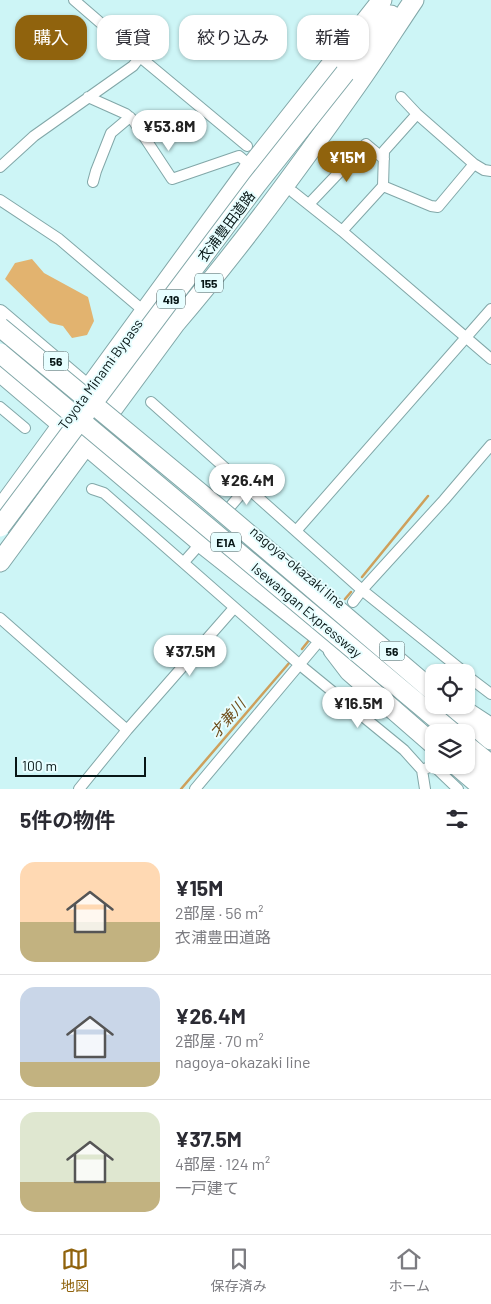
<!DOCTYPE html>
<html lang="ja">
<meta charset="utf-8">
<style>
body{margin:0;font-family:Barlow,"Noto Sans JP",sans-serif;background:#f2f2f3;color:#2b2b33;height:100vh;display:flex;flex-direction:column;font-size:19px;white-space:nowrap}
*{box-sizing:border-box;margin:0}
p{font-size:16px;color:#7c7c81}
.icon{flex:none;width:28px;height:28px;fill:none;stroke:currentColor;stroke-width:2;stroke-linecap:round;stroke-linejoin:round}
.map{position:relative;height:789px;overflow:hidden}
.sheet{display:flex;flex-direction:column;background:#fff;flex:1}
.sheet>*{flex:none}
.hud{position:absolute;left:15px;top:15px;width:461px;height:45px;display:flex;gap:10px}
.controls{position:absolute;left:425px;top:664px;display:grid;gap:10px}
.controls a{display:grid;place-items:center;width:50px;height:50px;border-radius:10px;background:#fff;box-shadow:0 1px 4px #0004;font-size:25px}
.scale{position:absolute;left:15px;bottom:12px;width:131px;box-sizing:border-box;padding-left:5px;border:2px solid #071616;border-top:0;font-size:14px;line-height:18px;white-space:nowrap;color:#071616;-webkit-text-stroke:4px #e7feff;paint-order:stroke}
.price{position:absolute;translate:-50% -42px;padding:0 11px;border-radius:18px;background:#fff;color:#222;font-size:16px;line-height:32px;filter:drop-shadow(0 1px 2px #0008)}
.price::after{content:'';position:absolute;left:50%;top:30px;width:15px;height:11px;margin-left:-8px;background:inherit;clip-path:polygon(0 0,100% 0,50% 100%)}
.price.current{background:#90630d;color:#fff}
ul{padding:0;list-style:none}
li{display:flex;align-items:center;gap:15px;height:125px;padding:0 20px}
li+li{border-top:1px solid #e1e1e2}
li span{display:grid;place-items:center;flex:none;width:140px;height:100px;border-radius:15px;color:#555}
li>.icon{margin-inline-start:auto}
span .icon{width:60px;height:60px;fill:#fffc;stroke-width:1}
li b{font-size:21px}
h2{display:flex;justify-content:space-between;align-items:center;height:60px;padding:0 20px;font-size:21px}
.pill{padding:0 18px;border-radius:15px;background:#fff;box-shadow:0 1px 4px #0004;font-size:18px;line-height:45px}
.pill.current{background:#90630d;color:#fff}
.tabs{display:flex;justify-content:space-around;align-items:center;height:70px;border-top:1px solid #e1e1e2;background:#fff;font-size:14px;color:#7c7c81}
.tabs a{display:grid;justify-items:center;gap:2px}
.tabs .current{color:#90630d}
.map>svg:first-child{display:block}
.forest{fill:#e2b36f}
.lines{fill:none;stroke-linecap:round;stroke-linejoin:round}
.stream{stroke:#cea05c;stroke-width:2.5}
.street-casing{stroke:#82a7a8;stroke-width:12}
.primary-casing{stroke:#82a7a8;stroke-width:18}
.highway-casing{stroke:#82a7a8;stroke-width:21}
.street{stroke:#fff;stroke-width:10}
.primary{stroke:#fff;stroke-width:16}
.highway{stroke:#fff;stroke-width:19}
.highway-bridge-casing{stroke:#82a7a8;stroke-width:21;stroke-linecap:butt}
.highway-bridge{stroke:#fff;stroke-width:19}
.labels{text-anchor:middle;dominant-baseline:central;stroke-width:4;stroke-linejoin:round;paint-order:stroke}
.shield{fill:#e7feff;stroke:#4a5c5c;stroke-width:1}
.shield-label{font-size:12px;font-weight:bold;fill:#071616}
.street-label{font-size:14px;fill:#071616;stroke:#e7feff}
.water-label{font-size:15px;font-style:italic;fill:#6f4f1c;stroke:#e7feff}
</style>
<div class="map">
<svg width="491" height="789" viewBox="0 0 491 789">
<rect width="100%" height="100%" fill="#cdf5f6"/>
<path class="forest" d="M32,259L44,273L88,297L94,321L87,335L72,338L63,326L50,323L5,279L15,263Z"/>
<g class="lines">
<path class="stream" d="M362,577L428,496
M345,599L351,592
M302,649L310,639
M181,789L290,662"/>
<g class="street-casing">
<path id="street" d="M74,0L140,57L247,146
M88,97L126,114L133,120L172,179L239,156L251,166
M401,97L417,114L474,164L484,170L491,171
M0,167L34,136L133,66L140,57
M93,182L96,171L111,133L130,117
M383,186L431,206L438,207L474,164
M293,192L342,231L491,359
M0,200L59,239L145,312
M309,204L366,144L384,159
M342,231L383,186L384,151L417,114
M151,402L362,590L464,672
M0,407L25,428
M92,489L104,493L300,665L404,750L422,770L425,789
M229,508L247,487
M296,531L491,309
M184,562L200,544
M353,602L362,590L444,500L491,445
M0,618L127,730
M466,675L491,694
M422,770L432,766L437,769L458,789
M79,789L127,730L234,608
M195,789L315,646"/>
</g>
<g class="primary-casing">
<path id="primary" d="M0,313L94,393
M0,374L200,544L343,657
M465,709L491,726
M466,758L491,778"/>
</g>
<g class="highway-casing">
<path id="highway" d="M345,73L391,15
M0,510L247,171L382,0
M0,562L175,324C240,248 299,167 357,85C377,57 395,28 414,0
M333,650L349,671L434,745
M450,705L491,740
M466,745L491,765
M456,765L484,789"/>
</g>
<use href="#street" class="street"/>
<use href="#primary" class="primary"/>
<use href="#highway" class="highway"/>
<g class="highway-bridge-casing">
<path id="highway-bridge" d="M0,327L204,496L434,692
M0,353L452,732
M0,527L257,184L345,73"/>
</g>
<use href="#highway-bridge" class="highway-bridge"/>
</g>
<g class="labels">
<g class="shield">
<rect x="195" y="273.5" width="28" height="19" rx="4"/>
<rect x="157" y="289.5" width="28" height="19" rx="4"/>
<rect x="43.5" y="351.5" width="25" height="19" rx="4"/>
<rect x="211" y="532.5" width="30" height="19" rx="4"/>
<rect x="379.5" y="641.5" width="25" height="19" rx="4"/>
</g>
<g class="shield-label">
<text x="209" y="283">155</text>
<text x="171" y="299">419</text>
<text x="56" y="361">56</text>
<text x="226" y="542">E1A</text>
<text x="392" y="651">56</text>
</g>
<g class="street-label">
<text transform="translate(226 226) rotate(-53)">衣浦豊田道路</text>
<text transform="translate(100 374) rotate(-54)">Toyota Minami Bypass</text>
<text transform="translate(298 567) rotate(40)">nagoya-okazaki line</text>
<text transform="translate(307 610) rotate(40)">Isewangan Expressway</text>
</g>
<g class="water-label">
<text transform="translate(227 718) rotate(-49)">才兼川</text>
</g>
</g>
</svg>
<div class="controls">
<a><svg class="icon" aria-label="locate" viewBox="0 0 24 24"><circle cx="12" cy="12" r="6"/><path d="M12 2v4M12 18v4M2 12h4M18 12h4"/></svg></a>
<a><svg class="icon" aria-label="layers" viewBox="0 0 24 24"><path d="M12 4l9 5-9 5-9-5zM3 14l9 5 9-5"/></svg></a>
</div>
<div class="scale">100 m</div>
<b class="price" style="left:169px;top:152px">¥53.8M</b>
<b class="price current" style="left:347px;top:183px">¥15M</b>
<b class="price" style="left:247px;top:506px">¥26.4M</b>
<b class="price" style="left:190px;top:677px">¥37.5M</b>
<b class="price" style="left:358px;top:729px">¥16.5M</b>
<div class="hud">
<a class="pill current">購入</a>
<a class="pill">賃貸</a>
<a class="pill">絞り込み</a>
<a class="pill">新着</a>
</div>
</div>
<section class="sheet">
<h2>5件の物件<svg class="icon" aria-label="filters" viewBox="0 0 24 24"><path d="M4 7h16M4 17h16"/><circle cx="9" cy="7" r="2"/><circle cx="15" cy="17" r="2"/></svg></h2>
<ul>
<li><span style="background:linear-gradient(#ffd9b3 60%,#c2b280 0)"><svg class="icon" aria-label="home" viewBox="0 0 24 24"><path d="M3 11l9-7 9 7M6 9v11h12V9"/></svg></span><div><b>¥15M</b><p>2部屋 · 56 m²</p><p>衣浦豊田道路</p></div></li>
<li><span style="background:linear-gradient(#c9d6e8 75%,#c2b280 0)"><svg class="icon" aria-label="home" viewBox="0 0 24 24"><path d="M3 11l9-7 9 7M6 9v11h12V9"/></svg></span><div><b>¥26.4M</b><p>2部屋 · 70 m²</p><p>nagoya-okazaki line</p></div></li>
<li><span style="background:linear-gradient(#dfe7d0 70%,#c2b280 0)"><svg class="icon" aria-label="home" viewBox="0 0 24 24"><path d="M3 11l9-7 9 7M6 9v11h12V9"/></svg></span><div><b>¥37.5M</b><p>4部屋 · 124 m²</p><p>一戸建て</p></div></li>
</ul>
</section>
<nav class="tabs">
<a class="current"><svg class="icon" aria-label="map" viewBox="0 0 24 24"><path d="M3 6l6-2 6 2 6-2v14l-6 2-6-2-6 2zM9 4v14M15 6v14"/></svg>地図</a>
<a><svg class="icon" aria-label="saved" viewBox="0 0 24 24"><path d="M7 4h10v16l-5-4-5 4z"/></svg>保存済み</a>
<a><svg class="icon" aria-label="home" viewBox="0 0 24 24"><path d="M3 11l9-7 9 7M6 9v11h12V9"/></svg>ホーム</a>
</nav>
